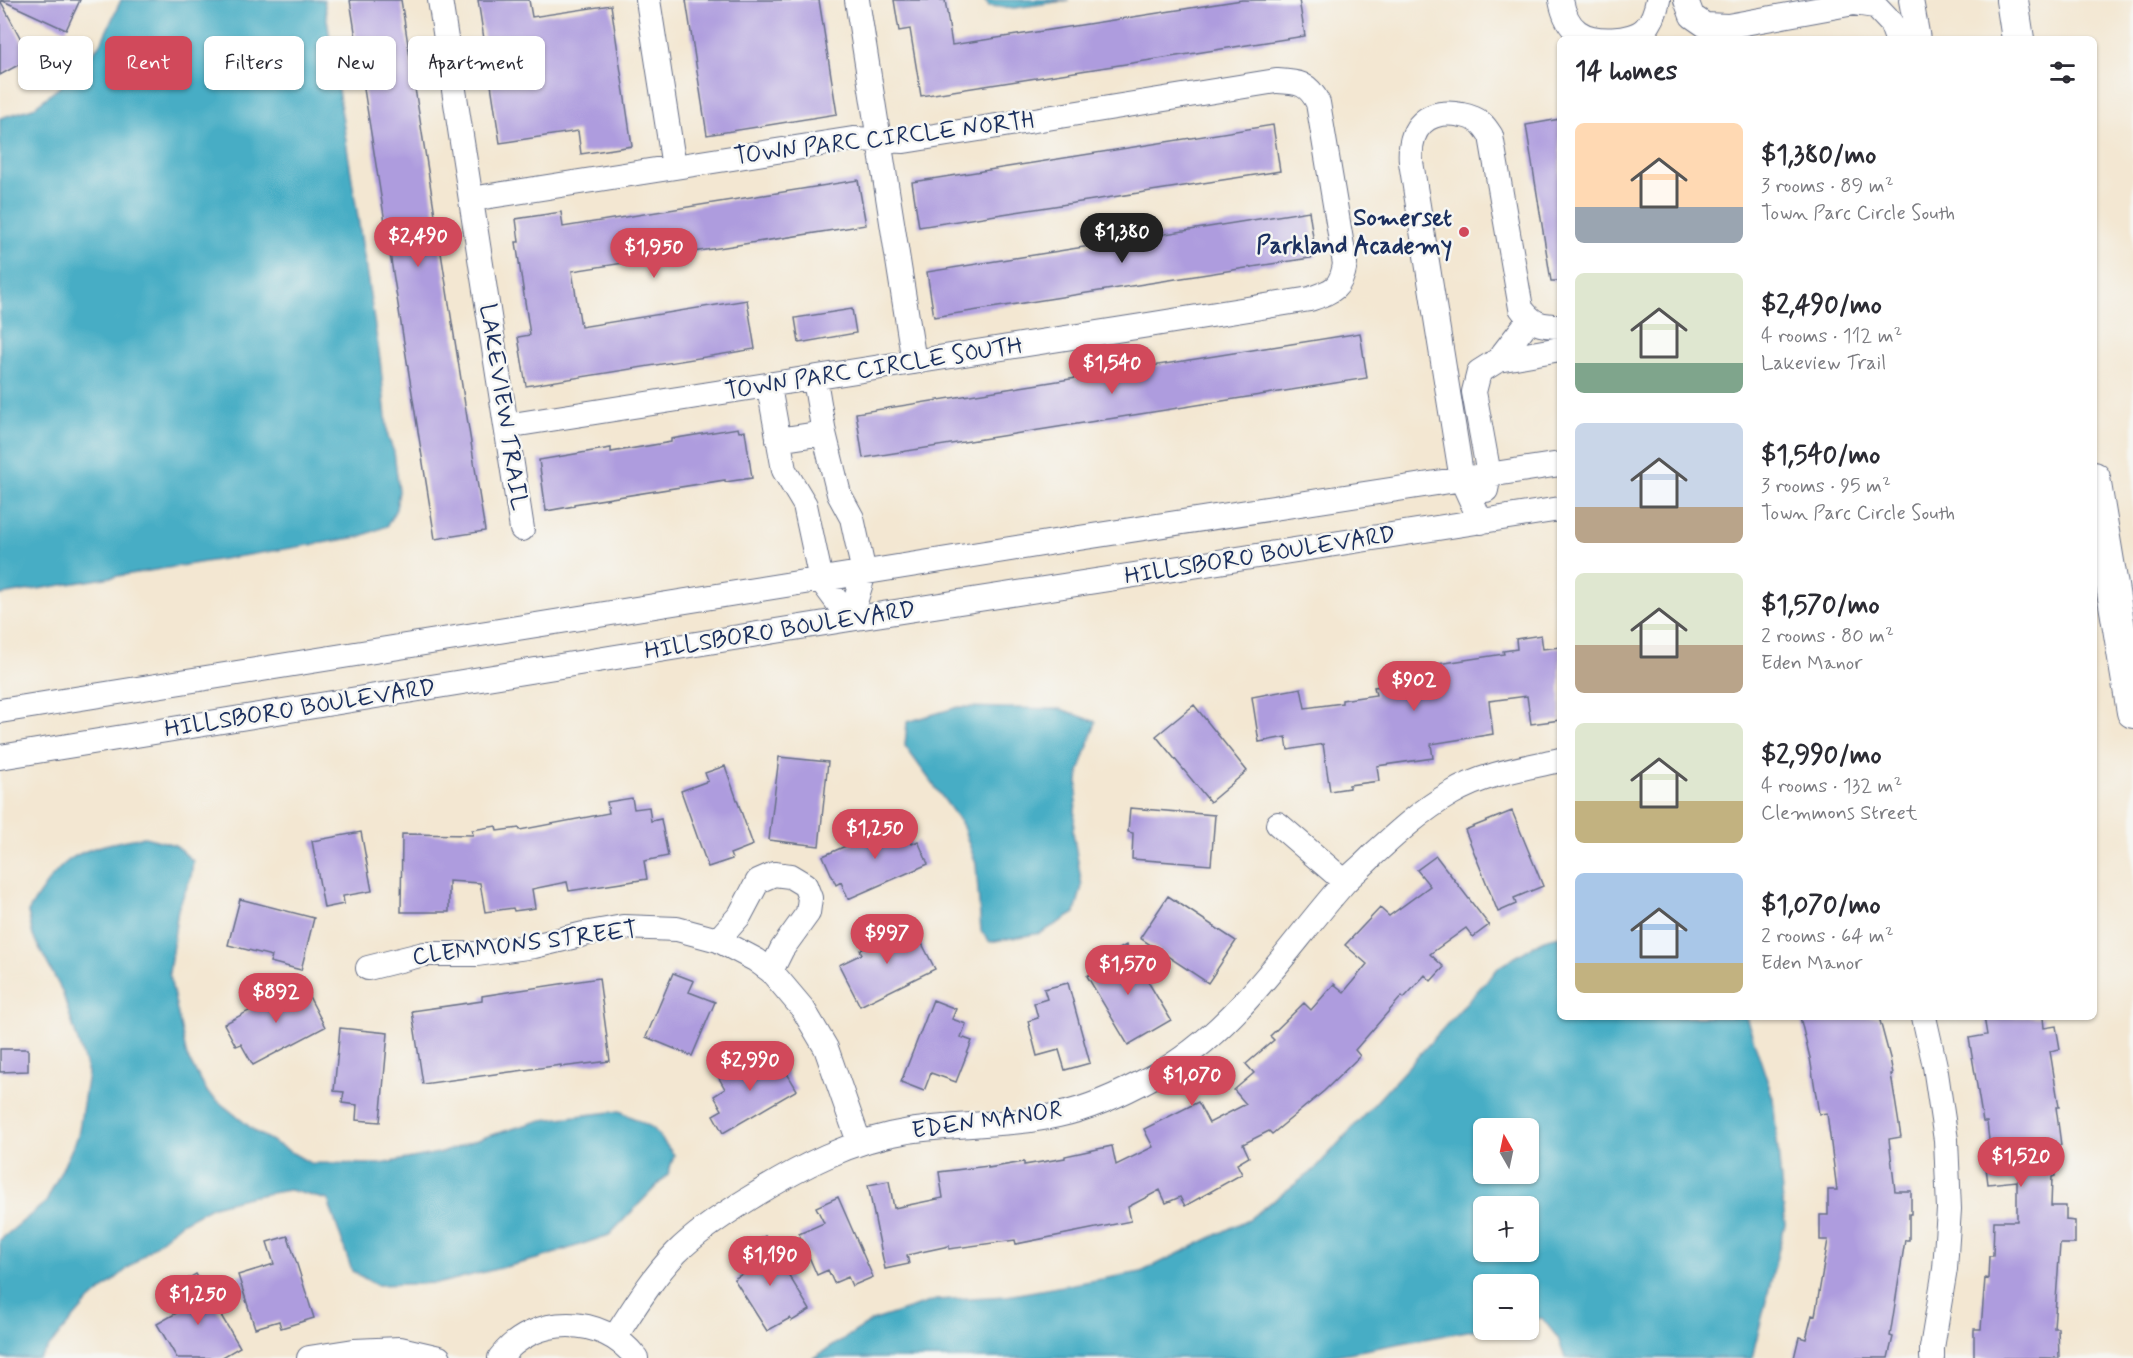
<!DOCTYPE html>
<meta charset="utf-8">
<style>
body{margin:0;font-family:Mynerve,sans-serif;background:#f7f7f7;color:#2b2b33;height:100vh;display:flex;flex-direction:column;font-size:22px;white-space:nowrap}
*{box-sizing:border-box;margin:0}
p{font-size:20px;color:#7c7c81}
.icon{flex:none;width:33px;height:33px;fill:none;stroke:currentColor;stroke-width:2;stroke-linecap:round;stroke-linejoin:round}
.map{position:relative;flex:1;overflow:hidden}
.sheet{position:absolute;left:1557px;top:36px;width:540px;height:984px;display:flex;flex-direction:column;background:#fff;border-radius:9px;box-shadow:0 2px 4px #0004}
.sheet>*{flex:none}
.hud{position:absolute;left:18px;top:36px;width:570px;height:54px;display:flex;gap:12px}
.needle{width:39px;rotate:351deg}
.buttons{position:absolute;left:1473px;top:1118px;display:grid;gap:12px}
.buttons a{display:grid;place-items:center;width:66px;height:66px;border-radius:9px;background:#fff;box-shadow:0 2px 4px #0004;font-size:30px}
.price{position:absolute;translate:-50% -51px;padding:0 14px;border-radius:21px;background:#d1495b;color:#fff;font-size:20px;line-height:39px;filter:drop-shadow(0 2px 3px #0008)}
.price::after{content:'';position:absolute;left:50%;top:36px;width:18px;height:14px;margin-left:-9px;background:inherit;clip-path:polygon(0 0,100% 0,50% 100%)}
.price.active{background:#222;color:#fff}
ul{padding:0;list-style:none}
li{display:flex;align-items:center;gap:18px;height:150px;padding:0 18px}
li span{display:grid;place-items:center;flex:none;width:168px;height:120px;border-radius:9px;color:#555}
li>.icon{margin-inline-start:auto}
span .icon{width:72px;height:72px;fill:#fffc;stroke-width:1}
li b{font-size:26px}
h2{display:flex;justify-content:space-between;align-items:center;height:72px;padding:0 18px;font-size:26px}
.tag{padding:0 21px;border-radius:9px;background:#fff;box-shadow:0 2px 4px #0004;font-size:21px;line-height:54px}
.tag.active{background:#d1495b;color:#fff}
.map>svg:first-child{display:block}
.water{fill:#46adc5;stroke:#306e92;stroke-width:1.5;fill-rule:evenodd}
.building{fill:#ae9cde}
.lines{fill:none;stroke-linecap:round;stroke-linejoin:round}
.minor-casing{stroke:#676f87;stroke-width:26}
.major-casing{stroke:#676f87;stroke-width:34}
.minor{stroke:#fff;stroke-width:24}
.major{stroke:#fff;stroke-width:32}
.poi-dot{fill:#d1495b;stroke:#f6f6f2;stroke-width:2}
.labels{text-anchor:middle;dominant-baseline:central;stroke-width:5;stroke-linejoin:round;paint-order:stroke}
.street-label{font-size:24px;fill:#1b2f5e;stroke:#f6f6f2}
.poi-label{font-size:24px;font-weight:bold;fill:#1b2f5e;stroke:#f6f6f2;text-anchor:end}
</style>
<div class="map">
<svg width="2133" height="1358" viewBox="0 0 2133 1358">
<rect width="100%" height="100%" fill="#f6f6f2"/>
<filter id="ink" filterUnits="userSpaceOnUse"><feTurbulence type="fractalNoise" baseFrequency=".0167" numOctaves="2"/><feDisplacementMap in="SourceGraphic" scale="12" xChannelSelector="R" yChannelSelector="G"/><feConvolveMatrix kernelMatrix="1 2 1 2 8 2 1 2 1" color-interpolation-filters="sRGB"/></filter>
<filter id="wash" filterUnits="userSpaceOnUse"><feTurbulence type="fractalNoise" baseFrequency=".008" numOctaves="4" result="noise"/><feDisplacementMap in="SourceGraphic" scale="24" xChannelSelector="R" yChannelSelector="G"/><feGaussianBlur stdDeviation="1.35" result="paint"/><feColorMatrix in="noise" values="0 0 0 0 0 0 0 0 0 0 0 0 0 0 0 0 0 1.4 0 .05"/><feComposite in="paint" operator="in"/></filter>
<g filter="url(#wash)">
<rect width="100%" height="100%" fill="#f3e7d2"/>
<path class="water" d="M121,0H324L380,359L388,437L394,452L399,491L396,509L387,526L359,537L0,595V118L33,108L71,78L101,43Z
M984,0H1069L1015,8L989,6Z
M958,707L1061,709L1096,722L1079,772L1073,832L1082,886L1075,913L1041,933L990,942L981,931L976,864L962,824L905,746L907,722Z
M145,837L175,845L193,861L191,877L178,909L169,973L187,1057L208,1093L256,1132L310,1163L380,1164L444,1152L488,1136L542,1120L620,1111L653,1128L674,1155L668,1174L609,1235L541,1258L440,1283L376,1285L352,1271L328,1200L289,1190L248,1197L213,1206L181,1223L86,1304L39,1358H0V1240L46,1202L78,1136L88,1073L62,991L33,936L28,912C37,896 54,871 69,860C89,846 121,841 145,837Z
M1560,936V1017H1746L1773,1098L1785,1224L1752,1358H1565L1558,1338L1542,1318L1529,1320L1528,1284H1484L1483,1328L1321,1358H813L872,1321L936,1300L1007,1296L1141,1272L1249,1219L1315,1169L1500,966L1544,940ZM1484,1128H1528V1173H1484ZM1484,1206H1528V1251H1484Z"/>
<g id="blocks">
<path class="building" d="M0,0L31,58L0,75Z
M1,0H80L66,30Z
M350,0H401L485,531L435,539Z
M478,0H529L532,17L611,5L632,146L581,154L578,131L500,143Z
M686,0H819L837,114L707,135Z
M894,0H945L952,45L1242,0H1299L1305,36L921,96L910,29L899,31Z
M1560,119V281H1551L1526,125Z
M1273,125L1280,171L919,227L912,182Z
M858,180L866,225L572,271L581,327L747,300L755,349L526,386L518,337L530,335L516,242H519L516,219L561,212L563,227Z
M1309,211L1316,257L934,317L927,272Z
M852,309L856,333L799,343L795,318Z
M1360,333L1367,378L863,458L856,413Z
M738,428L739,432L745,431L752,478L725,482V480L574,504V506L546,511L539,460L611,448V452L671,442V439Z
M1541,635L1543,649L1560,647V720L1531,724L1527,696L1489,701L1493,734L1431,744L1433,758L1377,766L1379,781L1349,785V788L1330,791L1323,744L1288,750L1286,737L1259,742L1252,697L1301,688L1305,708L1342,703V700L1376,695L1374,687L1398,684L1397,677L1433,672L1432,665L1504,654L1503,651L1517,649L1516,639Z
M1194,705L1247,771L1210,802L1156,736Z
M779,757L828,762L819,846L769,840Z
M725,766L753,845L730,854L732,859L708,867L681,791L708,781L705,773Z
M632,798L634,809L649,807L651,821L661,819L668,856L644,861L647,879L569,891L567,882L532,889L535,908L514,911L513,908L485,912L480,883L449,881V912H401L402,834L473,835L472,830L496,826L497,831L519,828L520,830L609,813L607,802Z
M1130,808L1215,815L1211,865L1132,859L1133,833L1128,832Z
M1512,811L1543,886L1514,898L1516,904L1498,912L1465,830Z
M902,821L912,844L918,841L928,864L848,899L841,882L836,885L823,856Z
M361,832L372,891L343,896L344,904L324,908L312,841Z
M1436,856L1489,925L1473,937L1466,928L1430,954L1444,967L1431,981L1425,975L1404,998L1402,996L1355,1050L1360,1056L1324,1091L1272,1134L1269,1131L1243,1144L1249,1157L1237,1164L1242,1174L1185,1206L1180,1197L1166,1203L1160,1190L1128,1207L1131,1221L1016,1244L1015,1240L949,1249V1246L907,1255L909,1264L885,1269L868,1185L889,1181L894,1208L943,1198L939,1172L988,1166V1168L1024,1162V1165L1065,1158V1156L1112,1146L1116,1165L1153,1147L1144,1129L1198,1102L1209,1123L1246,1104L1234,1090L1254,1073L1246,1064L1274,1040L1270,1036L1304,1003L1311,1010L1334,984L1344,992L1367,964L1345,945L1380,908L1389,916L1430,886L1417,870Z
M1168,896L1236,941L1208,983L1140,938Z
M240,899L314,918L301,970L270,962L272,956L228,945Z
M912,924L935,969L860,1006L839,965L862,954L860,950Z
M1126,945L1171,1020L1128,1045L1087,976L1107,964L1104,958Z
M673,973L694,981L689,992L715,1002L692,1056L646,1037Z
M599,978L610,1061L561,1067V1065L423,1084L412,1011L482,1001V996Z
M302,983L325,1027L253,1065L241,1044L236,1046L224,1024Z
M1068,983L1090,1063L1065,1070L1059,1050L1037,1056L1028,1021L1038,1018L1034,1003L1047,999L1044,989Z
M933,1000L956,1009L952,1019L966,1024L961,1037L972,1041L956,1082L931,1073L924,1091L901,1082Z
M1800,1017H1879L1890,1058L1893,1074H1891L1901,1137L1889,1139L1895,1191H1911V1214H1909V1240H1905L1890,1336L1893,1337L1888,1358H1794L1799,1337L1806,1339L1812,1315L1815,1316L1828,1240H1820V1215H1828V1190H1837L1827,1113L1819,1114L1810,1058Z
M1984,1017H2043L2044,1028L2056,1026L2060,1049L2050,1051L2059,1107H2056L2061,1145L2052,1146L2055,1176L2052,1177L2051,1206H2066V1220L2075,1221V1244H2060L2054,1328H2058L2059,1358H1974V1329H1981L1985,1278L1988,1279L1989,1256H1993L1994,1221H2017V1181L1988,1184L1985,1159L1991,1158L1987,1122H1983L1969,1038L1987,1035Z
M340,1028L388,1033L380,1122L356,1120L357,1105L342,1103L344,1092L334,1091Z
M0,1049H28V1071L0,1072Z
M757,1055L767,1072L781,1063L797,1090L723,1133L713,1115L722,1110L714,1096L725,1089L719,1078Z
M838,1197L873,1277L852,1286L848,1277L834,1283L828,1270L817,1275L799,1234L824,1223L816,1207Z
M288,1236L314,1318L281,1328L279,1321L255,1328L238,1275L274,1264L267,1242Z
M765,1236L810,1310L792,1321L790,1318L767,1331L734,1279L752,1268L741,1251Z
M196,1274L240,1347L221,1358H177L157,1324L189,1306L177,1285Z"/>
</g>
</g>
<g filter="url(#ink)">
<use href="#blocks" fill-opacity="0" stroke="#676f87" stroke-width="1.5"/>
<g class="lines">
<g class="minor-casing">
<path id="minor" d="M440,0L522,529
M648,0L674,167
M857,0L914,362
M1561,0C1563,11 1568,25 1578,32C1593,43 1632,42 1645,29C1652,22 1656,10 1658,0
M1686,0L1692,16L1705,25L1728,26L1854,3L1875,6L1891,23L1897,39
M1911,0L1918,39
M471,199L853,139L904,141L1276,81C1297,82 1308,82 1318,103L1345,264C1341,289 1333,291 1310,299C1042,342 774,386 506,426
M1498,360L1529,320
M815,380L824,433L839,494L852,518L864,573L850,619
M769,387L784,470L805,505L821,580L850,619
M778,440L824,433
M1486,490L1489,475L1474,392L1479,372L1498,360L1560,349
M1481,522L1462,480L1411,162C1408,127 1427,108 1462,115C1469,116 1479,120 1483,125C1486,128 1489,133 1491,136L1521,308C1532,324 1541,326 1560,326
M0,711L1079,538L1560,464
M0,757L850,619L1560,509
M1278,824L1345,882
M718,940L740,915L758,881L774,874L790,876L805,885L810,898L808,913L782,949L771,971
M368,968L424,954H477L534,946L584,934L623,927L677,929L718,940L756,960L771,971L803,1009L826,1048L859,1142
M1924,1017L1935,1066L1946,1140L1949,1209L1945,1269L1932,1348V1358
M615,1337C634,1308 652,1278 676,1253C698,1231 724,1214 750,1198C800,1167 851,1140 909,1131C958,1123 1009,1126 1058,1115C1092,1108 1125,1092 1154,1076C1236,1031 1284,951 1344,883C1353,873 1364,865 1373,855C1397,833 1422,810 1450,794C1483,774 1523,768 1560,760
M309,1358L354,1351L400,1349L439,1358
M500,1358C533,1314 603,1314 636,1358"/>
</g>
<g class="major-casing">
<path id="major" d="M2012,0L2018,39
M2094,478L2133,712"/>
</g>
<use href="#minor" class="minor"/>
<use href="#major" class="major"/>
</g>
</g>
<circle class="poi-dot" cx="1464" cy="232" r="6"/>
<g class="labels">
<g class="street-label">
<text transform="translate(884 139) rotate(-7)">TOWN PARC CIRCLE NORTH</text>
<text transform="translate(874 369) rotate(-9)">TOWN PARC CIRCLE SOUTH</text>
<text transform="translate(503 407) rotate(81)">LAKEVIEW TRAIL</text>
<text transform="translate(1260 556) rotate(-9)">HILLSBORO BOULEVARD</text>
<text transform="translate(780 631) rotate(-9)">HILLSBORO BOULEVARD</text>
<text transform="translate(300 709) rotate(-9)">HILLSBORO BOULEVARD</text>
<text transform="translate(525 944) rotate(-7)">CLEMMONS STREET</text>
<text transform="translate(987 1121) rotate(-8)">EDEN MANOR</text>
</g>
<g class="poi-label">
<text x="1452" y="218">Somerset<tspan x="1452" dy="28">Parkland Academy</tspan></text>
</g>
</g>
</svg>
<div class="buttons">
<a><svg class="needle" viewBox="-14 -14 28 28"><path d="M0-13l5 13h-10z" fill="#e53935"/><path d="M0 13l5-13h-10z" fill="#7c7c81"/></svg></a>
<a>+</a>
<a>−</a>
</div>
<b class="price active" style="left:1122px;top:264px">$1,380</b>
<b class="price" style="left:418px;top:268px">$2,490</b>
<b class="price" style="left:654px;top:279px">$1,950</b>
<b class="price" style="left:1112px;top:395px">$1,540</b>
<b class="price" style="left:1414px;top:712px">$902</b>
<b class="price" style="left:875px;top:860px">$1,250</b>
<b class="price" style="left:887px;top:965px">$997</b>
<b class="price" style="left:1128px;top:996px">$1,570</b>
<b class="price" style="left:276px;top:1024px">$892</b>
<b class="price" style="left:750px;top:1092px">$2,990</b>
<b class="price" style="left:1192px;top:1107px">$1,070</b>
<b class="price" style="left:2021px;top:1188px">$1,520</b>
<b class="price" style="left:770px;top:1287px">$1,190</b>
<b class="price" style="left:198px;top:1326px">$1,250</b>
<div class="hud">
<a class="tag">Buy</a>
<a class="tag active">Rent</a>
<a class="tag">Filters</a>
<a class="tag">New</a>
<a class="tag">Apartment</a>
</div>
<section class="sheet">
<h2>14 homes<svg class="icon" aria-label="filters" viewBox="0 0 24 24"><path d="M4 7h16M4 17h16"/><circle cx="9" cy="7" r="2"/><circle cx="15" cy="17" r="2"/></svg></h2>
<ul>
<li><span style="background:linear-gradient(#ffd9b3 70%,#9aa5b1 0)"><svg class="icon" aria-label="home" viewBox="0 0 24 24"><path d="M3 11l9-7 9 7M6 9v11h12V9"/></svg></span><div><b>$1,380/mo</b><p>3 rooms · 89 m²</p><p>Town Parc Circle South</p></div></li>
<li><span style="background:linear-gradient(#dfe7d0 75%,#7fa58c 0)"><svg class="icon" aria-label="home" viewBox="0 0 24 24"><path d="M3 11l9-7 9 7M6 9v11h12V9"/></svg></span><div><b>$2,490/mo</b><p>4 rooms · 112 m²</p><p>Lakeview Trail</p></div></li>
<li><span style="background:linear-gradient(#c9d6e8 70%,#b9a48a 0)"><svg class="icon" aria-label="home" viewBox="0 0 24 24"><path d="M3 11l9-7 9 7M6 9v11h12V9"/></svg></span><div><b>$1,540/mo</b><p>3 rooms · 95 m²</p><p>Town Parc Circle South</p></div></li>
<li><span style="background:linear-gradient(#dfe7d0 60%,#b9a48a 0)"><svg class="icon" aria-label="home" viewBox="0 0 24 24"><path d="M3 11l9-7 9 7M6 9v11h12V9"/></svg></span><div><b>$1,570/mo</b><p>2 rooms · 80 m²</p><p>Eden Manor</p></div></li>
<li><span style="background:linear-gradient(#dfe7d0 65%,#c2b280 0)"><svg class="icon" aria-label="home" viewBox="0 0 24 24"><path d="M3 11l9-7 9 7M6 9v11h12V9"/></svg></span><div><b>$2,990/mo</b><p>4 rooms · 132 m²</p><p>Clemmons Street</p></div></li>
<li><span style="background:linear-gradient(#a9c7e8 75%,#c2b280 0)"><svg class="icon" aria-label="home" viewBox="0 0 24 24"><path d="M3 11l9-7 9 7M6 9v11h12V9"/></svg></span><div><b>$1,070/mo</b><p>2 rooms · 64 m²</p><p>Eden Manor</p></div></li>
</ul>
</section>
</div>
